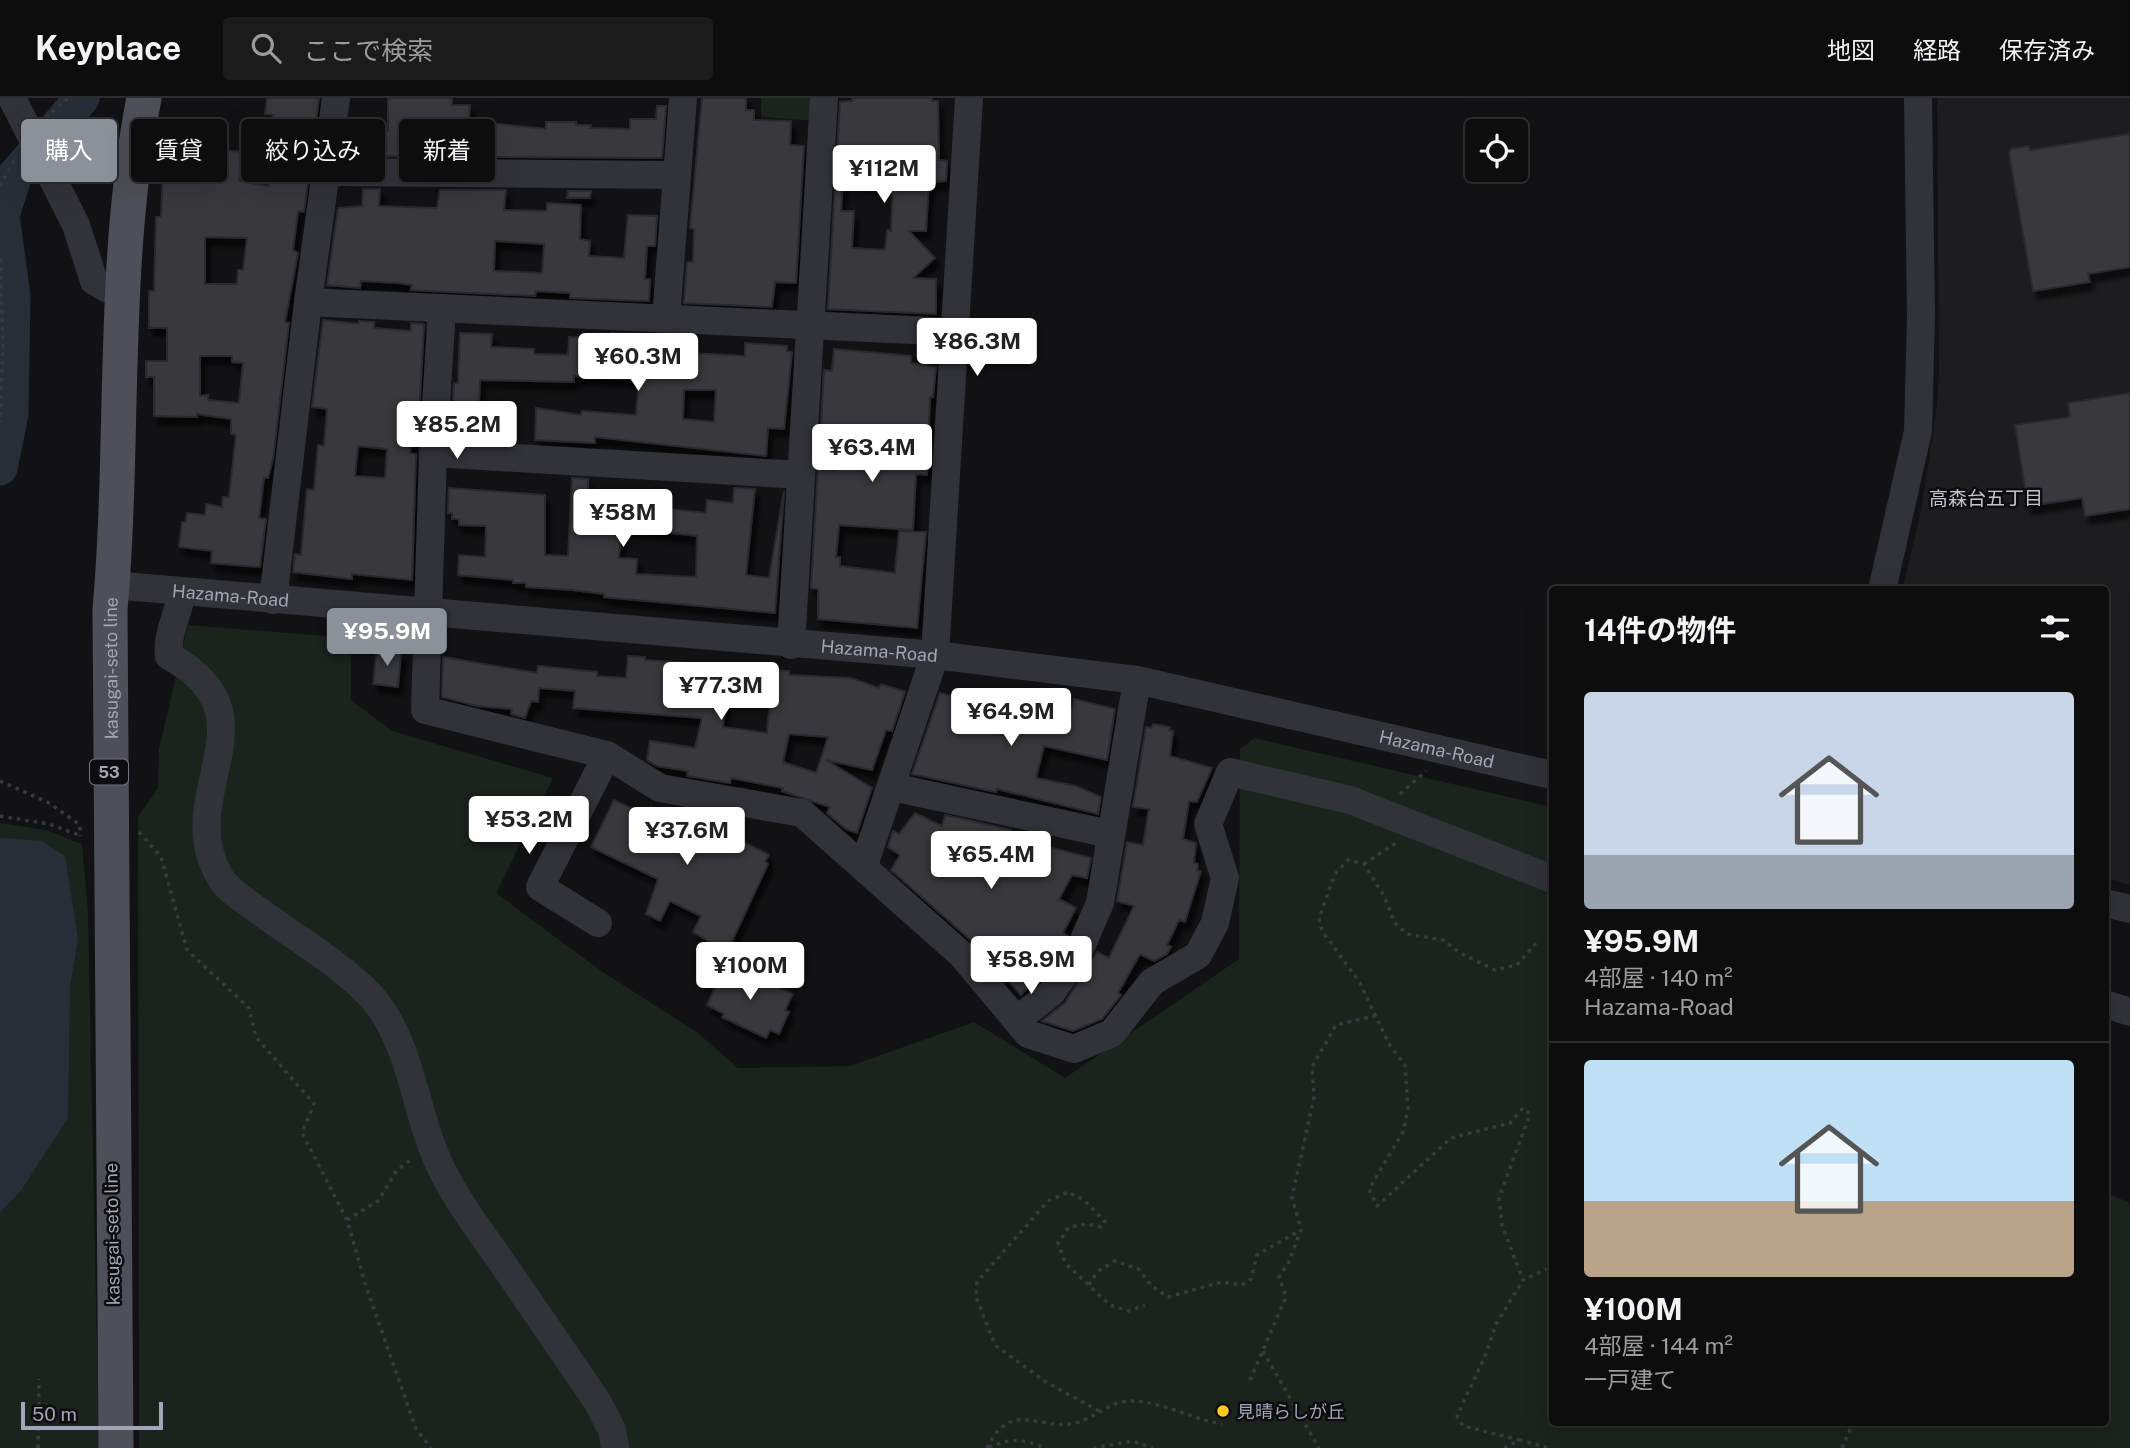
<!DOCTYPE html>
<html lang="ja">
<meta charset="utf-8">
<style>
body{margin:0;font-family:"Public Sans","Noto Sans JP",sans-serif;background:#1c1b1c;color:#f1f3f6;height:100vh;display:flex;flex-direction:column;font-size:26px;white-space:nowrap}
*{box-sizing:border-box;margin:0}
p{font-size:23px;color:#9b9c9e}
.icon{flex:none;width:38px;height:38px;fill:none;stroke:currentColor;stroke-width:2;stroke-linecap:round;stroke-linejoin:round}
.map{position:relative;flex:1;overflow:hidden}
.drawer{position:absolute;left:1549px;top:488px;width:560px;height:840px;display:flex;flex-direction:column;background:#0e0d0e;border-radius:7px;box-shadow:0 7px 28px #0002,0 0 0 2px #2e2d2e}
.drawer>*{flex:none}
.hud{position:absolute;left:21px;top:21px;width:665px;height:63px;display:flex;gap:14px}
.tools{position:absolute;left:1465px;top:21px;display:grid;gap:14px}
.tools a{display:grid;place-items:center;width:63px;height:63px;border-radius:7px;background:#0e0d0e;box-shadow:0 7px 28px #0002,0 0 0 2px #2e2d2e;font-size:35px}
.scale{position:absolute;left:21px;bottom:18px;width:142px;box-sizing:border-box;padding-left:7px;border:4px solid #a1a5b5;border-top:0;font-size:19px;line-height:24px;white-space:nowrap;color:#a1a5b5;-webkit-text-stroke:5px #0d0c0e;paint-order:stroke}
.price{position:absolute;translate:-50% -60px;padding:0 16px;border-radius:7px;background:#fff;color:#222;font-size:23px;line-height:46px;filter:drop-shadow(0 2px 4px #0008)}
.price::after{content:'';position:absolute;left:50%;top:42px;width:21px;height:16px;margin-left:-10px;background:inherit;clip-path:polygon(0 0,100% 0,50% 100%)}
.price.selected{background:#8c9099;color:#fff}
ul{padding:0;list-style:none}
li{display:grid;align-content:center;gap:14px;height:371px;padding:0 35px}
li+li{border-top:2px solid #2e2d2e}
li span{display:grid;place-items:center;height:217px;border-radius:7px;color:#555}
li>.icon{margin-inline-start:auto}
span .icon{width:126px;height:126px;fill:#fffc;stroke-width:1}
li b{font-size:30px}
h2{display:flex;justify-content:space-between;align-items:center;height:84px;padding:0 35px;font-size:30px}
.tag{padding:0 24px;border-radius:7px;background:#0e0d0e;box-shadow:0 7px 28px #0002,0 0 0 2px #2e2d2e;font-size:24px;line-height:63px}
.tag.selected{background:#8c9099;color:#fff}
header{display:flex;align-items:center;gap:42px;box-sizing:border-box;height:98px;padding:0 35px;background:#0e0d0e;border-bottom:2px solid #2e2d2e}
header strong{font-size:33px}
nav{display:flex;gap:38px;margin-inline-start:auto;font-size:24px}
.search{width:490px;height:63px;background:#1c1b1c;display:flex;align-items:center;gap:18px;box-sizing:border-box;padding:0 24px;border-radius:7px;color:#9b9c9e;font-size:26px}
.map>svg:first-child{display:block}
.built{fill:#1d1d20}
.green{fill:#1b231d}
.water{fill:#272e38}
.lines{fill:none;stroke-linecap:round;stroke-linejoin:round}
.river{stroke:#272e38;stroke-width:35}
.building{fill:#39393e;stroke:#2c2b2f;stroke-width:2;fill-rule:evenodd;filter:url(#shadow)}
.path{stroke:#383940;stroke-width:3.5;stroke-dasharray:3.5 5;stroke-linecap:butt}
.minor{stroke:#323239;stroke-width:28}
.major{stroke:#4e4f58;stroke-width:35}
.poi-dot{fill:#ffcc1e;stroke:#0d0c0e;stroke-width:2.5}
.labels{text-anchor:middle;dominant-baseline:central;stroke-width:5;stroke-linejoin:round;paint-order:stroke}
.shield{fill:#0d0c0e;stroke:#757783;stroke-width:2}
.shield-label{font-size:16px;font-weight:bold;fill:#a1a5b5}
.street-label{font-size:18px;fill:#a1a5b5;stroke:#0d0c0e}
.poi-label{font-size:18px;fill:#a1a5b5;stroke:#0d0c0e;text-anchor:start}
.neighbourhood-label{font-size:19px;fill:#c3c5d1;stroke:#0d0c0e}
</style>
<header>
<strong>Keyplace</strong>
<div class="search"><svg class="icon" aria-label="search" viewBox="0 0 24 24"><circle cx="10" cy="10" r="6"/><path d="M15 15l6 6"/></svg>ここで検索</div>
<nav><a>地図</a><a>経路</a><a>保存済み</a></nav>
</header>
<div class="map">
<svg width="2130" height="1350" viewBox="0 0 2130 1350">
<defs>
<filter id="shadow"><feDropShadow dx="4.5" dy="8" stdDeviation="2" flood-color="#0009"/></filter>
</defs>
<rect width="100%" height="100%" fill="#121113"/>
<path class="built" d="M1937,0H2130V787L2105,780V492H1902L1920,418L1936,315L1939,277Z"/>
<path class="green" d="M761,0H816L815,23L761,19Z
M188,527L351,540V602L392,633L553,680L496,795L600,872L698,935L738,970L850,968L974,924L1065,980L1239,861L1240,651L1254,640L1552,709V1325H2105V1094L2130,1105V1350H139L138,719L158,690L159,651Z
M0,725L46,732L82,746L88,813L99,1350H0Z"/>
<path class="water" d="M0,740L42,743L65,758L78,841L70,889L68,1020L22,1091L0,1115Z"/>
<g class="lines">
<path class="river" d="M0,370L11,316L13,198L2,117L15,77L82,0"/>
</g>
<path class="building" d="M267,0H319L304,114L298,113L293,152L298,155L285,224L289,225L273,361L268,380H264L259,420L266,421L260,469L211,465L212,453L179,449L182,424H186L187,415L205,417L206,406L222,409L223,399H229L236,337L231,336V321L197,316V319L154,318V279H146V263H167V230H149V193H154L156,119H161L164,53H168L169,47L242,54L239,83L268,88L273,17L265,16ZM205,139L247,140L243,172H238L237,186H205ZM200,258H232V264L243,265L239,305L208,302V297L200,298Z
M388,0H452V7H470L469,23L546,31V24H576V27H591L590,30L630,31V21H656L657,8H666L662,60L345,58L348,32L388,33Z
M702,0H746V12H754V22L791,23L790,47L804,48L796,185L775,184L772,209L684,205L687,164H693L694,131L690,130Z
M852,0H932V3H938L939,62L947,63L946,83L929,84L926,133H909L935,160L913,180L936,181V216L828,211L840,4L852,3ZM843,83L893,87L891,133L887,132L885,152L852,150L854,113H841Z
M2130,36V169L2088,176L2090,184L2033,193L2009,55L2011,51L2029,48L2030,52Z
M363,91H380L379,108L437,110L440,92H506L504,112L547,113V105L581,107L580,141L590,143L589,158L624,160L628,117L657,118L655,148H647L645,181H650L649,203L570,200V195L536,193L535,198L411,192L412,187L398,185L361,183L360,190L327,187L338,110L362,108ZM495,143L544,146L542,175L494,173Z
M568,93H591L590,100H567Z
M323,222L359,226V223L374,224V230L411,233V225L424,226L419,319L413,318L410,355L416,356L412,482L352,476V481L293,474L295,456L301,457L307,391L314,392L318,347L324,348L327,311L312,309ZM358,348L387,351L385,380L355,378Z
M460,235L492,236L491,249L534,251V256L568,257L569,239L611,241V235L648,236L646,275L669,277L672,254L745,258V245L787,248V253L792,254L784,331L768,330L766,358L595,339V345L535,342L536,310L581,317L582,313L636,317L639,282L574,278V284L480,282L479,307H490L487,342L451,339L454,285H458ZM684,292H716L714,324L683,321Z
M834,251L911,258V265L936,269L933,299H930L927,377L916,376L913,432L839,427L836,459H840V468L895,475L899,433L926,434L917,530L818,521V491L811,490L818,370L834,372L836,331L821,330L824,272L832,273Z
M2130,295V411L2085,418L2082,400L2028,408L2015,327L2070,319L2068,305Z
M572,380L588,381V408L623,410V406L706,415L707,402L733,405L734,390L755,391L746,477L769,480L784,393L775,515L604,499V496L572,492L526,489V485H513V482L458,477L459,457L485,459L486,428L459,427V421H452V415H448L449,390L545,397V457L568,458ZM621,429L697,438L696,479L636,476L637,461L619,460Z
M377,551L401,554L398,589L373,586Z
M628,558L645,559V562L729,568L723,629L767,635L773,572L789,573V577L851,580L879,590L881,586L905,594L892,633L886,632L872,672L826,662L872,690L857,735L846,731L827,715L830,709L782,693L783,690L731,680L730,685L687,678L688,673L657,668L647,662L650,643L695,650L702,620L573,610L575,593L539,590L538,604L531,603L525,620L511,616L512,611L477,608L442,599L443,559L537,575L538,568L597,574V578L626,580ZM789,636L828,639L816,675L783,664Z
M940,595L1069,627L1074,601L1115,611L1107,662L1044,648L1036,680L1076,688L1101,699L1098,716L997,691L996,694L912,676Z
M1153,626L1170,629L1169,632L1173,633L1170,658L1212,670L1197,704L1189,703L1183,741L1196,745L1194,765L1198,766L1197,773H1201L1185,824L1179,822L1167,847L1171,849L1167,856L1154,863L1140,856L1118,895L1121,897L1102,921L1073,933L1042,923L1065,905L1097,854L1109,860L1134,808L1117,803L1127,744L1143,747L1149,711L1133,709L1146,629L1152,630Z
M614,702L647,718L651,709L700,733L705,724L769,757L765,764L768,766L727,854L693,834L701,818L670,803L660,823L646,816L658,781L591,749Z
M915,715L942,728L945,717L1011,732L1003,765L1036,773L1041,747L1091,760L1087,780L1072,777L1059,801L1076,810L1063,835L1068,838L1061,852L1021,897L974,845L891,772L900,757L888,749L893,733L899,736Z
M726,865L793,896L785,912L789,914L779,936L770,932L766,940L722,919L724,916L707,907Z"/>
<g class="lines">
<path class="path" d="M46,20L68,0
M0,88L17,58
M0,161L3,245L0,324
M0,683L49,705L80,727V738
M1400,696L1426,673
M0,718L49,726L79,737
M139,734L161,759L187,852L249,910L256,939L314,1006L302,1035L347,1122L365,1185L416,1331L431,1350
M1364,766L1396,745
M1536,845L1517,867L1495,872L1460,855L1443,842L1407,836L1395,825L1384,798L1364,766L1348,762L1335,776L1319,820L1322,833L1360,885L1389,946L1405,967L1408,1011L1403,1034L1369,1091L1377,1108L1451,1040L1510,1025L1523,1010L1530,1016L1499,1100L1502,1127L1523,1182L1552,1169
M347,1122L378,1103L397,1072L413,1060
M1089,1187L1097,1174L1115,1163L1138,1171L1153,1189L1168,1199L1221,1184L1242,1187L1251,1181L1257,1157L1299,1133
M1263,1253L1319,1350
M1250,1282L1286,1199L1279,1179L1288,1166L1301,1132L1292,1099L1314,999L1312,969L1336,927L1378,917
M1099,1313L1046,1284L995,1247L976,1199L977,1184L1048,1103L1068,1094L1084,1102L1105,1124L1101,1129L1087,1126L1069,1129L1058,1145L1065,1165L1110,1207L1129,1213L1145,1207
M1520,1342L1463,1328L1457,1318L1486,1256L1496,1226L1523,1182
M38,1350L39,1281
M987,1350C994,1337 1001,1325 1017,1322C1034,1320 1053,1329 1070,1326C1094,1323 1109,1301 1135,1303C1165,1305 1192,1321 1222,1326
M989,1350C1011,1339 1023,1341 1045,1350
M1093,1350L1132,1343L1153,1350
M1504,1350L1520,1342L1548,1350
M1842,1350L1853,1325"/>
<g class="minor">
<path d="M12,0L76,127L94,183L106,190L120,193"/>
<path d="M327,74L677,77"/>
<path d="M308,204L955,234"/>
<path d="M442,210L433,355L425,612L607,657L660,690L802,715L962,857L1028,936L1074,951L1112,935L1152,884L1198,857L1215,825L1225,780L1208,726L1230,674L1350,702L1552,781"/>
<path d="M666,220L683,0"/>
<path d="M433,355L801,377"/>
<path id="s1" d="M112,487L935,557L1137,582L1552,677"/>
<path d="M1882,492L1918,333L1921,219L1918,0"/>
<path d="M182,493C179,516 166,536 169,558C280,619 171,695 220,779C227,792 247,804 259,813C294,839 354,874 379,908C413,955 416,1019 441,1070C457,1103 480,1133 501,1163C533,1210 565,1256 597,1303L612,1332L615,1350"/>
<path d="M273,502L308,204L336,0"/>
<path d="M791,547L824,0"/>
<path d="M892,689L1110,736"/>
<path d="M864,767L935,557L969,0"/>
<path d="M2105,805L2130,811"/>
<path d="M598,825L540,789L607,657"/>
<path d="M2105,906L2130,914"/>
<path d="M1018,921L1051,895L1076,860L1100,805L1137,582"/>
</g>
<path class="major" id="s2" d="M116,1350L110,512C125,341 111,169 144,0"/>
</g>
<circle class="poi-dot" cx="1223" cy="1313" r="7"/>
<g class="labels">
<rect class="shield" x="90" y="661.5" width="38" height="25" rx="5"/>
<g class="shield-label">
<text x="109" y="674">53</text>
</g>
<g class="street-label">
<text stroke="none"><textPath href="#s1" startOffset="119">Hazama-Road</textPath></text>
<text stroke="none"><textPath href="#s1" startOffset="770">Hazama-Road</textPath></text>
<text stroke="none"><textPath href="#s2" startOffset="780">kasugai-seto line</textPath></text>
<text stroke="none"><textPath href="#s1" startOffset="1337">Hazama-Road</textPath></text>
<text transform="translate(112 1136) rotate(-91)">kasugai-seto line</text>
</g>
<g class="poi-label">
<text x="1237" y="1313">見晴らしが丘</text>
</g>
<g class="neighbourhood-label">
<text x="1986" y="400">高森台五丁目</text>
</g>
</g>
</svg>
<div class="tools">
<a><svg class="icon" aria-label="locate" viewBox="0 0 24 24"><circle cx="12" cy="12" r="6"/><path d="M12 2v4M12 18v4M2 12h4M18 12h4"/></svg></a>
</div>
<div class="scale">50 m</div>
<b class="price" style="left:884px;top:107px">¥112M</b>
<b class="price" style="left:977px;top:280px">¥86.3M</b>
<b class="price" style="left:638px;top:295px">¥60.3M</b>
<b class="price" style="left:457px;top:363px">¥85.2M</b>
<b class="price" style="left:872px;top:386px">¥63.4M</b>
<b class="price" style="left:623px;top:451px">¥58M</b>
<b class="price selected" style="left:387px;top:570px">¥95.9M</b>
<b class="price" style="left:721px;top:624px">¥77.3M</b>
<b class="price" style="left:1011px;top:650px">¥64.9M</b>
<b class="price" style="left:529px;top:758px">¥53.2M</b>
<b class="price" style="left:687px;top:769px">¥37.6M</b>
<b class="price" style="left:991px;top:793px">¥65.4M</b>
<b class="price" style="left:1031px;top:898px">¥58.9M</b>
<b class="price" style="left:750px;top:904px">¥100M</b>
<div class="hud">
<a class="tag selected">購入</a>
<a class="tag">賃貸</a>
<a class="tag">絞り込み</a>
<a class="tag">新着</a>
</div>
<section class="drawer">
<h2>14件の物件<svg class="icon" aria-label="filters" viewBox="0 0 24 24"><path d="M4 7h16M4 17h16"/><circle cx="9" cy="7" r="2"/><circle cx="15" cy="17" r="2"/></svg></h2>
<ul>
<li><span style="background:linear-gradient(#c9d6e8 75%,#9aa5b1 0)"><svg class="icon" aria-label="home" viewBox="0 0 24 24"><path d="M3 11l9-7 9 7M6 9v11h12V9"/></svg></span><div><b>¥95.9M</b><p>4部屋 · 140 m²</p><p>Hazama-Road</p></div></li>
<li><span style="background:linear-gradient(#bfe0f5 65%,#b9a48a 0)"><svg class="icon" aria-label="home" viewBox="0 0 24 24"><path d="M3 11l9-7 9 7M6 9v11h12V9"/></svg></span><div><b>¥100M</b><p>4部屋 · 144 m²</p><p>一戸建て</p></div></li>
</ul>
</section>
</div>
